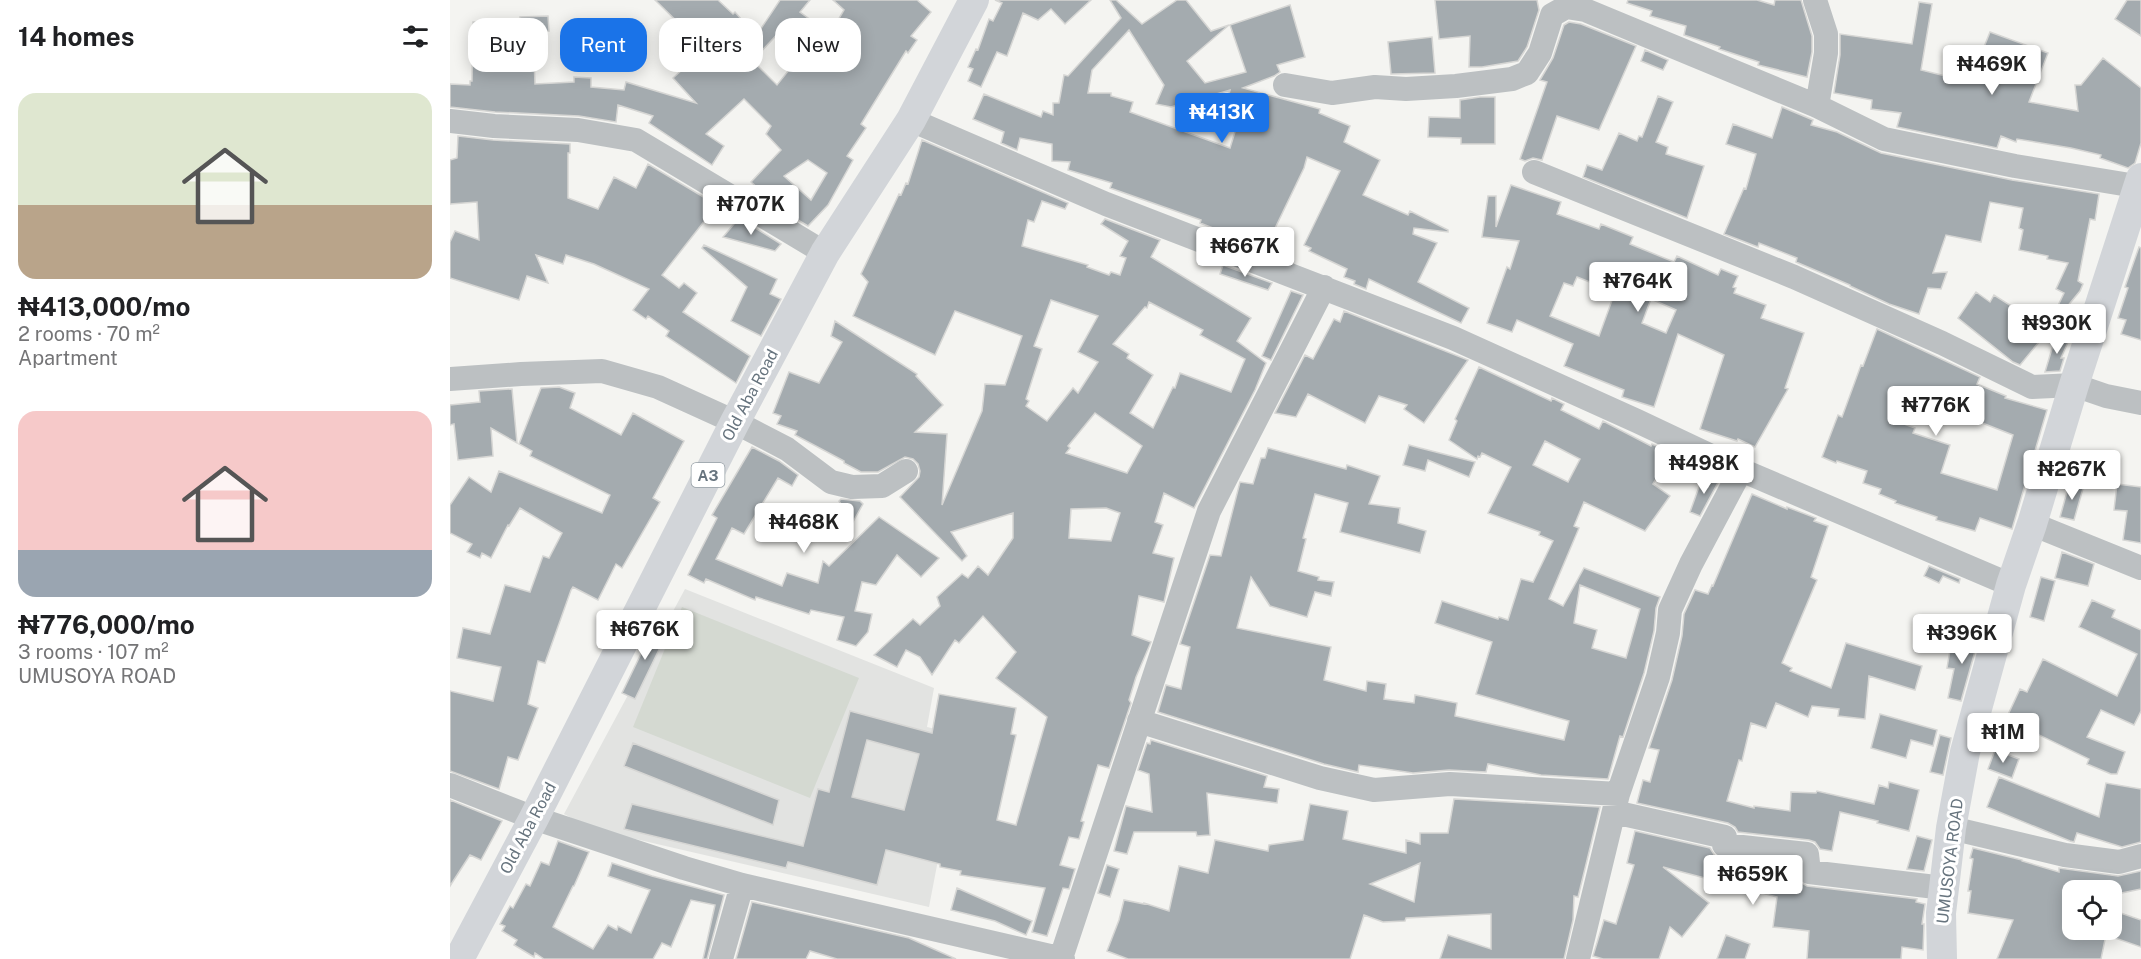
<!DOCTYPE html>
<meta charset="utf-8">
<style>
body{margin:0;font-family:"Public Sans",sans-serif;background:#f6f6f6;color:#202124;height:100vh;display:flex;flex-direction:column;font-size:22px;white-space:nowrap}
*{box-sizing:border-box;margin:0}
p{font-size:20px;color:#757577}
.icon{flex:none;width:33px;height:33px;fill:none;stroke:currentColor;stroke-width:2;stroke-linecap:round;stroke-linejoin:round}
.map{position:relative;flex:1;overflow:hidden}
.details{display:flex;flex-direction:column;background:#fff;width:450px}
.details>*{flex:none}
.top-card{position:absolute;left:18px;top:18px;width:570px;height:54px;display:flex;gap:12px}
.buttons{position:absolute;left:1612px;top:880px;display:grid;gap:12px}
.buttons a{display:grid;place-items:center;width:60px;height:60px;border-radius:12px;background:#fff;box-shadow:0 3px 15px #0003;font-size:30px}
.price{position:absolute;translate:-50% -51px;padding:0 14px;border-radius:6px;background:#fff;color:#222;font-size:20px;line-height:39px;filter:drop-shadow(0 2px 3px #0008)}
.price::after{content:'';position:absolute;left:50%;top:36px;width:18px;height:14px;margin-left:-9px;background:inherit;clip-path:polygon(0 0,100% 0,50% 100%)}
.price.current{background:#1a73e8;color:#fff}
ul{padding:0;list-style:none}
li{display:grid;align-content:center;gap:12px;height:318px;padding:0 18px}
li span{display:grid;place-items:center;height:186px;border-radius:18px;color:#555}
li>.icon{margin-inline-start:auto}
span .icon{width:108px;height:108px;fill:#fffc;stroke-width:1}
li b{font-size:26px}
h2{display:flex;justify-content:space-between;align-items:center;height:72px;padding:0 18px;font-size:26px}
.tag{padding:0 21px;border-radius:18px;background:#fff;box-shadow:0 3px 15px #0003;font-size:21px;line-height:54px}
.tag.current{background:#1a73e8;color:#fff}
main{display:flex;flex:1;min-height:0}
.map>svg:first-child{display:block}
.built{fill:#e2e3e1}
.green{fill:#d4d9d1}
.building{fill:#a4abaf;stroke:#d6d6d4;stroke-width:1.5;fill-rule:evenodd}
.lines{fill:none;stroke-linecap:round;stroke-linejoin:round}
.minor{stroke:#bcc0c2;stroke-width:24}
.major{stroke:#d2d5d9;stroke-width:30}
.labels{text-anchor:middle;dominant-baseline:central;stroke-width:6;stroke-linejoin:round;paint-order:stroke}
.shield{fill:#fff;stroke:#959ea5;stroke-width:1.5}
.shield-label{font-size:15px;font-weight:bold;fill:#67747e}
.street-label{font-size:16px;fill:#67747e;stroke:#fff}
</style>
<main>
<section class="details">
<h2>14 homes<svg class="icon" aria-label="filters" viewBox="0 0 24 24"><path d="M4 7h16M4 17h16"/><circle cx="9" cy="7" r="2"/><circle cx="15" cy="17" r="2"/></svg></h2>
<ul>
<li><span style="background:linear-gradient(#dfe7d0 60%,#b9a48a 0)"><svg class="icon" aria-label="home" viewBox="0 0 24 24"><path d="M3 11l9-7 9 7M6 9v11h12V9"/></svg></span><div><b>₦413,000/mo</b><p>2 rooms · 70 m²</p><p>Apartment</p></div></li>
<li><span style="background:linear-gradient(#f6c9c9 75%,#9aa5b1 0)"><svg class="icon" aria-label="home" viewBox="0 0 24 24"><path d="M3 11l9-7 9 7M6 9v11h12V9"/></svg></span><div><b>₦776,000/mo</b><p>3 rooms · 107 m²</p><p>UMUSOYA ROAD</p></div></li>
</ul>
</section>
<div class="map">
<svg width="1691" height="959" viewBox="0 0 1691 959">
<rect width="100%" height="100%" fill="#f4f4f1"/>
<path class="built" d="M235,589L484,688L477,727L512,735L479,907L142,829L114,814Z"/>
<path class="green" d="M232,607L409,678L360,798L183,727Z"/>
<path class="building" d="M205,0H268L283,14L285,12L306,36L330,0H360L350,12L380,34L394,10L383,0H467L481,12L461,36L467,40L458,53L456,51L411,124L416,128L397,156L403,160L378,205L358,226L336,213L301,182L331,150L316,134L321,126L294,99L256,134L274,146L262,165L199,123L203,116L168,105L166,122L129,116L45,112L0,107V84L20,85V81H22L23,22H70V17L98,16L99,31L83,32L85,84L124,82V77L141,78V87L174,90L176,82L246,103L223,78L253,51L249,45L250,44ZM336,25L357,40L356,43L359,45L327,85L305,63L310,59L307,56ZM358,160L377,173L361,200L334,176Z
M545,0H641L615,24L601,9L588,20L573,13L557,56L547,52L531,87L518,81L523,69L518,67L526,49L528,50L539,19L543,21L552,3Z
M660,0H666L692,24L727,0H736L761,31L779,25L737,61L755,83L796,72L780,25L840,5L855,57L827,65L830,72L824,76L793,88L870,109L869,113L900,126L894,142L930,160L913,195L958,215L960,211L998,230V232L964,228L963,234L987,243L968,282L1019,308L1011,323L919,279L916,289L904,284L905,281L894,277L897,269L859,251L861,248L854,245L890,171L857,157L854,168L817,245L783,229L781,235L750,223L751,220L660,188L662,183L618,170L620,162L602,161V144L570,138L567,150L551,143L554,132L523,119L534,94L591,117L593,111L603,115V103H609L614,75L618,76L671,18ZM679,30L714,85L706,104L721,107L780,90L773,118L788,122L780,148L680,112L683,102L661,96V93H638L642,70Z
M985,0H1087L1089,10L1077,47L1068,61L1032,67H1019L1020,36L989,39Z
M1178,0H1307L1324,5L1325,0H1351L1362,36V52L1357,77L1308,65L1309,62L1269,49L1270,47L1234,35L1236,26L1200,16L1202,11L1177,3Z
M1677,0H1691V36L1665,19Z
M1469,2L1482,4L1471,70L1520,82L1540,32L1598,53L1579,102L1628,111L1625,85H1631L1653,58L1691,88V143L1685,163L1678,168L1650,158L1651,155L1621,148L1567,139L1566,142L1551,136L1547,148L1447,127L1451,113L1421,109L1422,100L1384,93L1390,55V34L1462,44Z
M1119,22L1131,24L1186,46L1149,130L1107,116L1092,160L1083,158L1075,161L1070,159L1097,82L1090,80L1103,58L1114,25Z
M982,37L985,73L941,74L938,42Z
M1195,50L1218,60L1213,70L1191,61Z
M1208,96L1223,102L1206,142L1218,147L1216,154L1254,166L1237,218L1133,177L1137,165L1152,170L1169,133L1187,141L1189,136L1192,137Z
M1030,97H1045V144H1011V138L978,137L979,117L1010,118V100Z
M1332,107L1363,120L1361,125L1387,132L1431,153L1562,180L1649,194L1645,220L1640,219L1628,281L1633,284L1630,291L1607,319L1603,316L1614,293L1606,289L1618,263L1597,259L1598,256L1569,250L1573,230L1569,228L1573,208L1540,202L1531,242L1496,235L1483,273L1497,272L1491,289L1478,288L1469,314L1439,304L1400,286V285L1346,262L1347,258L1309,243L1308,247L1274,234L1294,188L1296,189L1306,154L1276,144L1283,124L1322,138Z
M8,136L43,140L120,144V153H118V198L148,209L164,177L186,188L198,164L267,205L212,275L229,288L234,283L247,293L233,312L300,356L286,383L216,336L219,331L198,316L196,319L183,310L199,289L144,264L116,255L113,264L86,255L98,283L77,276L69,300L0,278V242L5,231L29,240L27,202L0,204V160L7,158Z
M472,140L618,203L615,209L592,201L584,222L578,220L572,246L638,265L637,267L659,275L661,272L670,275L676,258L670,256L678,241L651,224L655,219L710,240L701,257L801,318L787,341L816,363L805,390L744,508L714,493L705,522L713,525L703,553L724,558L714,602L689,596L682,635L701,642L686,677L679,700L681,703L659,768L648,765L631,821L634,822L629,839L619,837L610,865L625,869L619,889L613,888L597,936L582,932L595,888L510,875L511,871L490,867V864L436,850L427,885L338,862L336,868L174,829L182,804L353,846L368,789L379,792L400,711L482,733L489,694L566,708L561,734L566,735L547,820L566,825L597,717L546,678L566,652L533,616L509,643L505,640L482,675L470,657L456,650L447,667L424,655L463,619L470,625L490,606L487,597L512,574L518,578L528,566L538,575L563,538V513L501,532L517,556L512,561L450,497L469,477L470,471L468,464L463,459L455,457L428,472H411L394,463V461L345,435L347,431L327,424L331,416L323,413L339,372L369,383L392,342L381,336L385,321L467,374L466,376L493,405L465,432L497,434L492,505L532,411L535,384L555,385L572,336L505,311L485,355L403,316L418,282L411,274L449,194L451,195L456,183L458,184ZM601,300L648,316L628,352L648,362L628,393L623,388L597,421L576,406L579,401L576,399L592,349L584,346ZM699,302L753,330L750,335L795,359L781,392L730,373L725,388L723,387L703,428L680,413L703,375L677,358L679,354L663,344L695,307L697,308ZM645,413L692,446L677,473L616,453L620,448L618,446ZM656,508L670,513L661,541L619,538L621,509ZM417,740L469,754L454,810L402,797Z
M1061,185L1111,202L1107,214L1149,229L1151,224L1183,237L1180,244L1224,262L1227,256L1268,275L1271,269L1288,276L1283,287L1286,288L1284,293L1316,305L1311,318L1354,333L1335,388L1338,389L1305,447L1288,439L1287,441L1250,429L1274,355L1228,334L1204,407L1172,397L1174,390L1114,366L1123,344L1067,320L1062,332L1037,323L1057,267L1060,269L1069,241L1032,237L1038,196H1046V227ZM1127,277L1165,292L1149,336L1100,316L1114,283L1123,286ZM1201,299L1226,310L1216,333L1192,323Z
M289,218L331,244L325,251L273,237Z
M254,245L327,279L320,294L331,299L311,336L281,321L297,287L252,248Z
M1689,247L1691,248V340L1671,334L1676,320L1668,318L1678,288L1675,287Z
M773,265L822,283L818,290L770,274Z
M841,291L853,295L821,360L812,356Z
M1526,292L1540,302L1544,295L1599,330L1570,365L1563,362L1508,318Z
M894,311L1018,360L974,423L954,409L957,405L929,396L915,423L858,394L846,417L825,413L855,355L863,359L884,319L890,322Z
M1427,329L1530,377L1527,384L1556,396L1555,398L1597,410L1562,529L1530,518L1525,531L1486,520L1487,517L1445,503L1446,501L1429,494L1431,489L1413,483L1417,471L1387,461L1386,463L1372,457L1388,415L1392,417L1411,365L1413,366ZM1466,389L1525,413L1522,419L1563,435L1547,490L1491,473L1500,445L1463,433L1465,428L1454,424Z
M1606,335L1619,340L1611,358H1614L1610,371L1595,372Z
M1029,367L1101,401L1102,398L1114,404L1111,410L1149,429L1153,421L1201,446L1202,444L1221,453L1203,484L1220,496L1195,531L1134,502L1124,526L1129,528L1099,599L1113,606L1134,568L1210,597L1206,608L1204,631L1194,673L1173,737L1170,736L1158,779L1091,775L1038,764L1036,772L999,770L963,773L909,765L908,772L874,764L708,712L716,685L731,689L740,647L730,644L760,555L771,556L790,482L803,484L811,458H815L818,448L896,469L897,465L930,476L919,504L950,508L948,523L976,531L970,553L890,532L898,503L865,494L853,538L856,539L848,571L869,577L868,580L884,582L881,596L865,592L857,617L820,606L801,577L787,628L881,647L874,680L916,691L917,681L936,684L934,699L964,703L965,695L1007,703L1005,716L1114,740L1119,721L1026,694L1042,642L985,623L992,601L1048,619L1049,617L1058,620L1071,579L1083,582L1103,541L1089,535L1090,532L1038,513L1061,467L1032,453L1030,457L1028,456L1027,459L999,440L1007,421L1005,419ZM1095,441L1130,459L1118,482L1083,465ZM1130,585L1190,609L1176,658L1142,648L1147,630L1124,623Z
M109,387L125,393L120,408L171,435L183,413L234,441L203,498L210,502L172,568L166,564L148,600L123,587L121,590L95,663L88,661L78,704L88,708L68,760L58,757L49,789L0,771V691L43,701L51,667L7,658L13,628L40,634L55,585L80,592L93,556L99,558L112,533L70,508L59,526L58,525L41,558L32,553L30,558L17,552L22,544L0,533V505L19,477L41,492L49,471L152,513L160,495L80,456L82,451L69,444L91,388Z
M62,389L67,443L41,428L43,456L8,460L4,424L0,425V405L30,402L29,391Z
M959,445L970,448L1025,462L1019,477L978,460L975,471L953,465Z
M302,447L329,461L348,475L342,486L328,478L294,534L282,528L266,559L332,586L337,573L368,583L373,561L379,566L429,517L489,558L471,577L447,555L426,585L412,582L405,611L422,614L418,632L406,646L387,640L394,617L361,610L359,614L306,597L305,600L256,579L254,583L238,575L267,518L262,515Z
M1262,472L1271,477L1250,516L1240,512L1250,484L1258,487Z
M1620,481L1634,485L1624,520L1610,517Z
M1667,484L1691,487V543L1673,540L1677,511L1664,510Z
M1302,494L1337,509V507L1366,518L1364,521L1378,526L1361,577L1367,580L1332,663L1342,668L1340,671L1381,688L1396,643L1472,666L1465,690L1419,676L1415,719L1388,716L1389,709L1362,706L1358,717L1326,703L1316,728L1301,723L1292,761L1289,760L1277,801L1304,808V806L1340,811L1341,792L1366,793L1367,791L1424,804L1429,785L1438,788L1439,782L1469,790L1459,831L1427,823L1428,821L1390,812L1382,851L1370,849L1365,842L1359,840L1288,832L1285,827L1278,823L1187,803L1193,780L1200,782L1209,750L1199,748L1222,680L1232,636L1234,614L1245,590L1258,594L1262,585L1263,586Z
M391,499L410,501L413,504L399,529L386,519L394,509L389,501Z
M1612,552L1644,564L1638,586L1605,578Z
M1479,566L1510,579L1509,583L1493,576L1489,583L1474,576Z
M1591,577L1605,581L1594,621L1580,617Z
M1642,600L1665,610L1662,617L1691,630V711L1684,725L1651,710L1637,737L1675,752L1667,774H1661L1637,764L1639,759L1556,719L1570,689L1577,692L1593,659L1667,696L1687,654L1629,627Z
M206,623L219,629L185,699L172,693Z
M1519,627L1531,630L1511,701L1498,698L1504,669L1497,668L1500,650L1513,653Z
M1430,714L1487,730L1483,746L1461,740L1456,758L1421,748Z
M1490,735L1501,738L1493,775L1480,772Z
M701,740L817,776L814,787L829,789L827,803L757,793L760,835L747,836L746,832H684L677,854L664,851L676,806L702,812L699,774L688,770L697,743L700,744Z
M183,743L329,800L323,825L174,766Z
M1545,750L1569,759L1562,778L1538,769Z
M1549,777L1649,817L1656,783L1691,789V842L1672,847L1627,833L1624,842L1620,841L1537,807Z
M1004,799L1150,807L1128,897L1124,896L1123,920L1114,959H990L998,935L1041,949V914L956,918L955,921L933,922L914,915L900,959H678L657,951L669,920L674,900L694,904V903L719,911L729,866L758,873L765,840L818,851L819,845L853,840L860,804L898,811L893,839L956,853V840L970,844V833H998ZM970,863L964,902L920,884L957,869Z
M0,800L52,821L31,860L20,855L0,886Z
M1185,831L1260,848L1265,856L1272,859L1344,867L1347,880L1357,886L1467,899L1466,902L1475,904L1472,924H1474L1473,950L1452,947L1451,959H1357L1359,931L1323,927L1327,897L1213,867L1259,903L1232,937L1220,927L1209,959H1153L1143,956L1154,920L1166,924L1184,865L1177,863Z
M1467,836L1482,840L1474,871L1457,869Z
M108,841L139,852L124,886H123L103,927L143,949L158,925L167,930L168,926L181,933L200,890L158,876L162,863L202,876L274,895L257,959H253L265,905L241,900L221,947L212,943L203,959H94L85,953L84,957L64,945L67,940L52,931L55,926L50,924L60,906L63,908L76,884L80,886L91,862L99,865Z
M1523,848L1572,860V861L1609,872V868L1668,876L1691,871V889L1662,895V891H1623V930H1657L1651,959H1547L1563,920L1518,913L1521,891H1518L1523,859L1520,858Z
M657,865L669,869L660,897L648,893Z
M507,888L582,921L576,935L545,921L501,910Z
M302,902L459,938L506,959H387L360,951L356,959H286Z
M1662,910L1691,920V947L1662,937Z
M1276,935L1300,944L1295,959H1267Z"/>
<g class="lines">
<path class="minor" d="M1365,0L1376,34V53L1367,106
M835,85L882,93L925,87L956,89L1006,86L1062,79L1077,73L1090,53L1102,15L1116,7L1135,10L1367,106L1434,139L1565,166L1691,187
M461,120L656,204L1003,338L1187,421L1291,470L1561,585
M0,121L44,126L128,130L186,140L375,253
M1084,172L1344,277L1492,343L1582,387L1624,385L1656,396L1691,403
M0,379L71,374L152,371L208,387L285,422L337,449L381,482L402,487L432,486L456,471
M1582,524L1691,568
M689,721L870,778L924,790L1000,784L1168,794
M0,785L84,818L234,868L292,885L613,959
M1164,812L1275,837L1274,845L1357,854L1359,872L1494,888
M1501,828L1615,855L1669,862L1691,856
M611,958L759,511L874,287
M271,959L292,885
M1128,959L1168,794L1208,677L1218,633L1220,610L1241,564L1291,470"/>
<path class="major" d="M9,959L84,818L285,422L375,253L461,120L524,0
M1492,959L1491,913L1494,888L1501,828L1515,752L1561,585L1582,524L1624,385L1691,178"/>
</g>
<g class="labels">
<rect class="shield" x="241.5" y="463" width="33" height="24" rx="4.5"/>
<g class="shield-label">
<text x="258" y="475">A3</text>
</g>
<g class="street-label">
<text transform="translate(300 395) rotate(-62)">Old Aba Road</text>
<text transform="translate(78 828) rotate(-62)">Old Aba Road</text>
<text transform="translate(1500 861) rotate(-83)">UMUSOYA ROAD</text>
</g>
</g>
</svg>
<div class="buttons">
<a><svg class="icon" aria-label="locate" viewBox="0 0 24 24"><circle cx="12" cy="12" r="6"/><path d="M12 2v4M12 18v4M2 12h4M18 12h4"/></svg></a>
</div>
<b class="price" style="left:1542px;top:96px">₦469K</b>
<b class="price current" style="left:772px;top:144px">₦413K</b>
<b class="price" style="left:301px;top:236px">₦707K</b>
<b class="price" style="left:795px;top:278px">₦667K</b>
<b class="price" style="left:1188px;top:313px">₦764K</b>
<b class="price" style="left:1607px;top:355px">₦930K</b>
<b class="price" style="left:1486px;top:437px">₦776K</b>
<b class="price" style="left:1254px;top:495px">₦498K</b>
<b class="price" style="left:1622px;top:501px">₦267K</b>
<b class="price" style="left:354px;top:554px">₦468K</b>
<b class="price" style="left:195px;top:661px">₦676K</b>
<b class="price" style="left:1512px;top:665px">₦396K</b>
<b class="price" style="left:1553px;top:764px">₦1M</b>
<b class="price" style="left:1303px;top:906px">₦659K</b>
<div class="top-card">
<a class="tag">Buy</a>
<a class="tag current">Rent</a>
<a class="tag">Filters</a>
<a class="tag">New</a>
</div>
</div>
</main>
